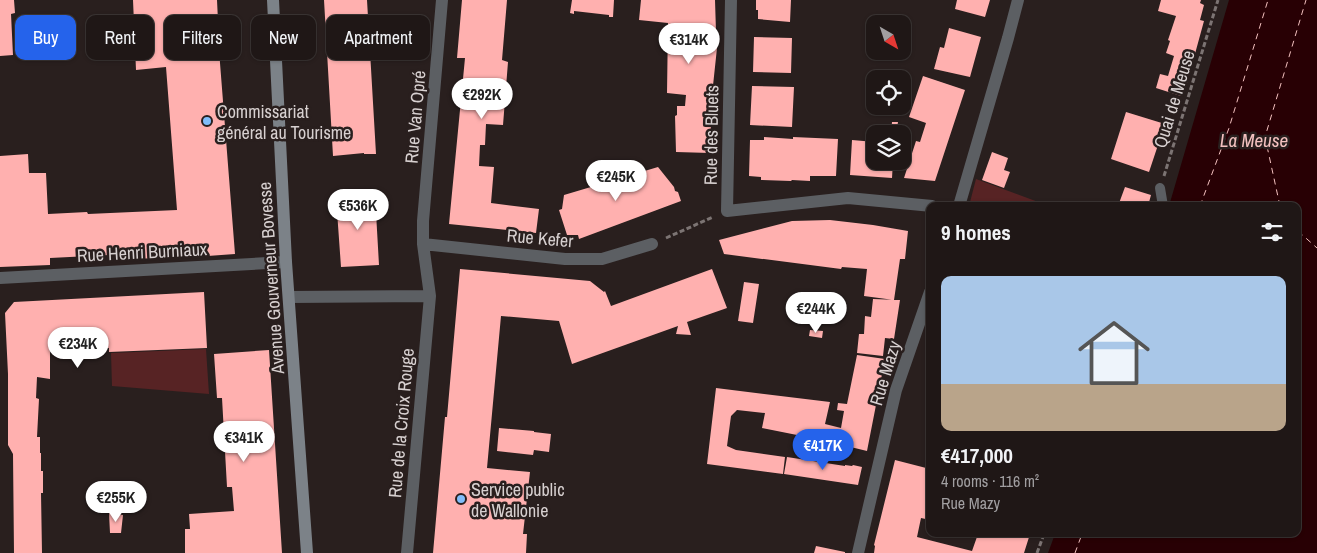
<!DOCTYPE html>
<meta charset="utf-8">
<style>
body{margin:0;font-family:"Archivo Narrow",sans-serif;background:#27201f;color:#f1f3f6;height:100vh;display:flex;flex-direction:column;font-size:19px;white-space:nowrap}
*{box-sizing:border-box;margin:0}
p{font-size:16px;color:#a19fa1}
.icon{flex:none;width:28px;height:28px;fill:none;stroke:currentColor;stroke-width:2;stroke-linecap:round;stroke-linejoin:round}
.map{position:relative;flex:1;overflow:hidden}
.sheet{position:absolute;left:926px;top:202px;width:375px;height:335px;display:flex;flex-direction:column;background:#1f1716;border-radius:10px;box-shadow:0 1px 4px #0004,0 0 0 1px #3c3635}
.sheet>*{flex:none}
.hud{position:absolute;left:15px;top:15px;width:475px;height:45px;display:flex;gap:10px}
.needle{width:32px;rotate:141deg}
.fabs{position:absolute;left:866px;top:15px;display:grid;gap:10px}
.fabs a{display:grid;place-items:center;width:45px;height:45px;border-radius:10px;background:#1f1716;box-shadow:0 1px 4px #0004,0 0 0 1px #3c3635;font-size:25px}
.price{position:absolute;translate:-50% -42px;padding:0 11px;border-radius:18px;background:#fff;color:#222;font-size:16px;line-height:32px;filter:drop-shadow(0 1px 2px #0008)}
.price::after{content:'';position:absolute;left:50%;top:30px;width:15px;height:11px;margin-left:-8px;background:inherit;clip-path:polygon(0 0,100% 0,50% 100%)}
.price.selected{background:#2563eb;color:#fff}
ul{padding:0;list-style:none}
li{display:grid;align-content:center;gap:10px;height:265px;padding:0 15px}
li span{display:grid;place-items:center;height:155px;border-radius:10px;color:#555}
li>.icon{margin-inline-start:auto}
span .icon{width:90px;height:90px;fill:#fffc;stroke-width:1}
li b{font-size:21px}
h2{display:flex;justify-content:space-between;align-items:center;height:60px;padding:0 15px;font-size:21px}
.chip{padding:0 18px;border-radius:10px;background:#1f1716;box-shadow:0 1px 4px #0004,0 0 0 1px #3c3635;font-size:18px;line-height:45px}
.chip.selected{background:#2563eb;color:#fff}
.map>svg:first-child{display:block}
.green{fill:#572324}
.water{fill:#280004}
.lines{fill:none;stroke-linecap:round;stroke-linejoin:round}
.ferry{stroke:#f3c1bf;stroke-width:1;stroke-dasharray:6 5;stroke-linecap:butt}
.building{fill:#ffb0af}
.path{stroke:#7c7473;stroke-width:3;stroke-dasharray:5 2.5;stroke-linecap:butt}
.service{stroke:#5c5f63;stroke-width:10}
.minor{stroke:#5c5f63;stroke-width:12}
.secondary{stroke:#7c8288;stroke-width:12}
.poi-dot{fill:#80bdfa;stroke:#291f1e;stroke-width:2}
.labels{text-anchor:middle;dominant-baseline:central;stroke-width:5;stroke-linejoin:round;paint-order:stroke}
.street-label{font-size:18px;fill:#d7d0d0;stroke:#291f1e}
.poi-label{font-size:18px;fill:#d7d0d0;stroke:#291f1e;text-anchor:start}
.water-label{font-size:19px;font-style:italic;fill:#f3c1bf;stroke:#291f1e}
</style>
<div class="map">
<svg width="1317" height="553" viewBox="0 0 1317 553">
<rect width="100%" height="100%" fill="#291f1e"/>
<path class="green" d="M976,179L1049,206H969Z
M206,349L209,394L112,386L111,353Z"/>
<path class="water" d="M1229,0H1317V553H1048L1055,534H1298V206H1169Z"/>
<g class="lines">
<path class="ferry" d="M1200,206L1229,128L1268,0
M1280,206L1265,137L1306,0
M1298,231L1317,248
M1075,553L1082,534"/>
</g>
<path class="building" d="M0,0H14L15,13L11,14L13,55L0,56Z
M133,0H217L220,63L235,254L180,258V251L159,252V258L130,259L129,254L50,258V265L0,267V156L28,154L29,173H46L48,214L87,212L88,214L177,210L166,67L136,70Z
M324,0H367L376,154H364V153L333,156Z
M462,0H507L502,60L508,62L503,125L486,124L485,145H480L479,166L494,167L491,203L539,209L536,233L449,224L465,58H457Z
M572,0H614L613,17H609V15L574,11V14L570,13Z
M641,0H715L716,32H714L713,48H717L712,95L710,153L676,152L675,116L677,115V106H685L686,95L667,93L668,23L639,20Z
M756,0H791L790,22L758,19V10H756Z
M957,0H990L985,17L955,9Z
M1161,0H1201L1200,3L1204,5L1200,20L1204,21L1187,83L1181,96L1156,88L1160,74L1168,76L1174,56L1166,53L1170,41L1168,40L1176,16L1158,11Z
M949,28L981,37L970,77L934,69L940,47L944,48Z
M754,37L792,38L791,73L753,72Z
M923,76L965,90L935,181L904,178L916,141L920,142L926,123L909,117Z
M752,86L794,87L792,127L750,125Z
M1126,112L1165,124L1149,172L1111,159Z
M892,122H898L896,134H891Z
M764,137L793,139V137L838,139L836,176H810V181L792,180L791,181L761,180V177L749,176L750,140H764Z
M852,140L875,142V161H893L892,178L850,175Z
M992,152L1008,158L1004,170L1010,172L1004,188L982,180Z
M658,167L674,187L675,191L678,192L681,201L579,239L578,235H567L559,210L562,209L564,195Z
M1125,187L1151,195L1148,206H1118Z
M375,195L379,265L341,267L336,197Z
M830,220L873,225L908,231L905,259H900L894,300L864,296L867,269L842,267L841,269L724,254L719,240L792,221Z
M460,269L590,281L604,292L605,291L611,306L712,269L727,308L687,322L691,335L676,334L678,326L572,364L559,321L501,316L487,468L530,472L523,534H527L526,553H433L445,417H447Z
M744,282L759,284L753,323L738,321Z
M204,292L207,348L109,352V348L76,350L75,343L50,344V379L37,377L36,398L39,399L37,437H40V453H41V471H43V493H41L42,553H14L13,454L8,445V374L5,313L14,302Z
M873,299L900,300L894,339L885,338L883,356L857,353L859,334H864L865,316L871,317Z
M810,330L823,331L822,338L809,336Z
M269,350L282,553H185V529H190L189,514L234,511L232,487H227L222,398H217L214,354Z
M857,355L885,359L867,451L822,440L762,428L765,413L737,410L731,416L727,446L736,450L785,457L783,474L707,464L716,388L830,402L825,424L841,428L844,411L837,410L838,403L847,404Z
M499,428L534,431V432L551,434L549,452L534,450L533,455L497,451Z
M787,457L845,466V465L852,466L853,465L862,467L858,485L784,474Z
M895,460L930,469V484L926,501L930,502V520L921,518L917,537L972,551L978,534H1030L1024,553H874L875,546L874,545Z
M109,513L123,515L121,533H110Z
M816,546L845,552V553H814Z"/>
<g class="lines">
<path class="path" d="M1164,176L1218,0
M666,238L713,217
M1037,553L1044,534"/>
<path class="service" d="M1160,188L1163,206"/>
<path class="minor" d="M731,0L727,211L848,198L932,206
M959,206L1008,38L1018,0
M423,244L565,259H602L652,244
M0,278L286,262
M289,297L430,296
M407,553L430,296L423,244V221L442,0
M858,553L896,390L930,292"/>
<path class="secondary" d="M273,0L286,262L307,553"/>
</g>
<g class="poi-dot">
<circle cx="207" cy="121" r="5"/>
<circle cx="461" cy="499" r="5"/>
</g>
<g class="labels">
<g class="street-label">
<text transform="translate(1174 99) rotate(-73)">Quai de Meuse</text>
<text transform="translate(415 117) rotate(-85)">Rue Van Opré</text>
<text transform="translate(711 135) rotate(-89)">Rue des Bluets</text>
<text transform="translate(540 238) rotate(5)">Rue Kefer</text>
<text transform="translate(142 252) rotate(-3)">Rue Henri Burniaux</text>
<text transform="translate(271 278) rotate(-94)">Avenue Gouverneur Bovesse</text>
<text transform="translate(885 373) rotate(-73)">Rue Mazy</text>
<text transform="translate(401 423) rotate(-85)">Rue de la Croix Rouge</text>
</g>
<g class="poi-label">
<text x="217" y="111">Commissariat<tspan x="217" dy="21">général au Tourisme</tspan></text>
<text x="471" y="489">Service public<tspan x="471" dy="21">de Wallonie</tspan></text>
</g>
<g class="water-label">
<text x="1254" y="140">La Meuse</text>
</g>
</g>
</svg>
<div class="fabs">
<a><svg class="needle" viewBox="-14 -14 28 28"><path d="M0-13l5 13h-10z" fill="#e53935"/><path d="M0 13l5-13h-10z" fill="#a19fa1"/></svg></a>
<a><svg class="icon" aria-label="locate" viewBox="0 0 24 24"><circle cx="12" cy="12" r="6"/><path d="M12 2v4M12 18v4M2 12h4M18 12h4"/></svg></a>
<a><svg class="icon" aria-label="layers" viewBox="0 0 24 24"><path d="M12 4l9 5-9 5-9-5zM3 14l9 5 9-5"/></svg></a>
</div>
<b class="price" style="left:689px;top:65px">€314K</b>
<b class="price" style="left:482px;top:120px">€292K</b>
<b class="price" style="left:616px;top:202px">€245K</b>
<b class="price" style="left:358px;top:231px">€536K</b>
<b class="price" style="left:816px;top:334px">€244K</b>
<b class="price" style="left:78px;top:369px">€234K</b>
<b class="price" style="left:244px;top:463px">€341K</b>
<b class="price selected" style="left:823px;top:471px">€417K</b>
<b class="price" style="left:116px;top:523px">€255K</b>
<div class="hud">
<a class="chip selected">Buy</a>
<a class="chip">Rent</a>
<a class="chip">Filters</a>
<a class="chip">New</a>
<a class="chip">Apartment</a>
</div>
<section class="sheet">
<h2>9 homes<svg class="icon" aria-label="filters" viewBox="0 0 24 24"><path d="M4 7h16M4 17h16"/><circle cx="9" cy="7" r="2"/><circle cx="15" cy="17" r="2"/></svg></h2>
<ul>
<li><span style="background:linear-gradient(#a9c7e8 70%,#b9a48a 0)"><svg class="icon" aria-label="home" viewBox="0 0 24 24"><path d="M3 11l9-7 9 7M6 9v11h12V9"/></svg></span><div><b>€417,000</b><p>4 rooms · 116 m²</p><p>Rue Mazy</p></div></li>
</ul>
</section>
</div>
